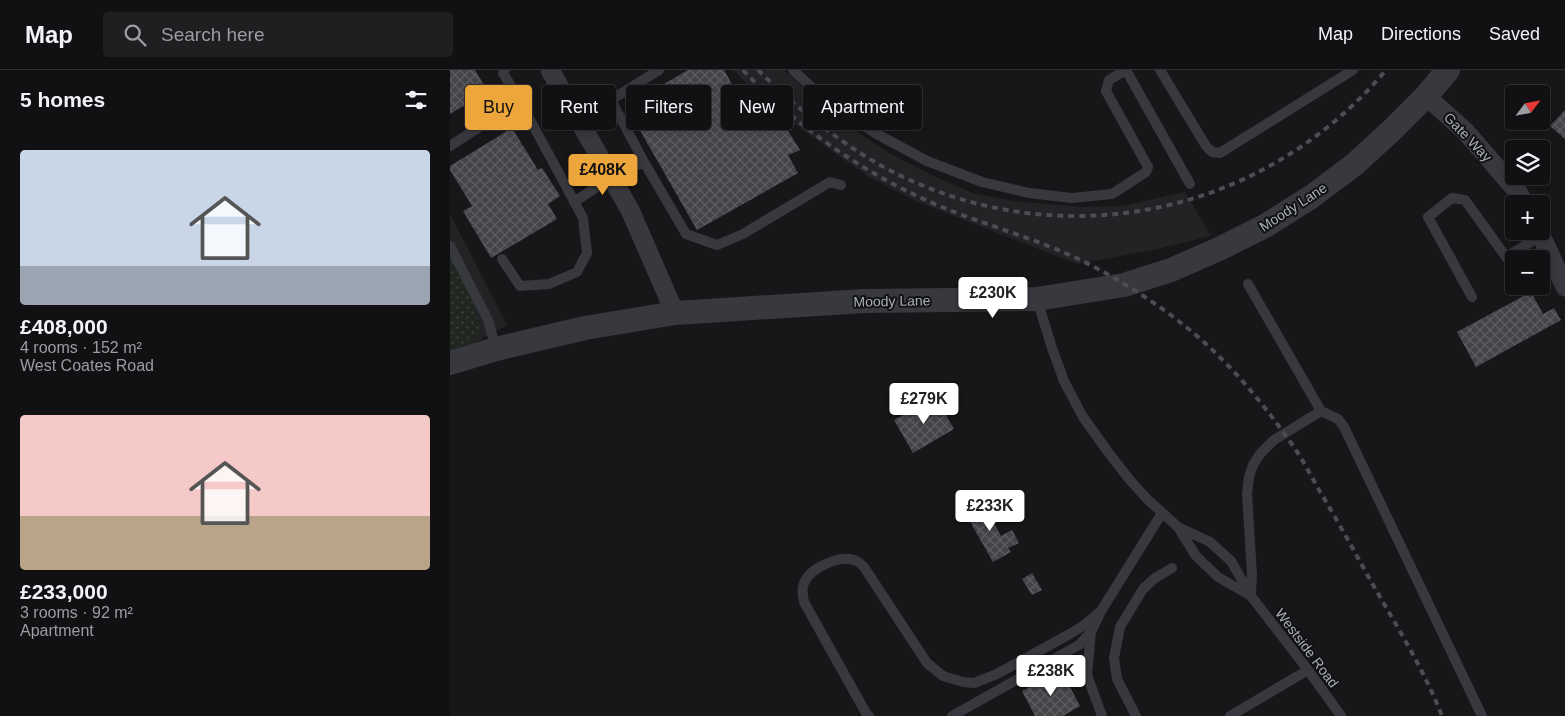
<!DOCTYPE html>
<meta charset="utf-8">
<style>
body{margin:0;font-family:Helvetica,sans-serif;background:#1e1f21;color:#f1f3f6;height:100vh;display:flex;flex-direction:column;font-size:19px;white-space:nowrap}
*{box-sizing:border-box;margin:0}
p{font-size:16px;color:#9c9da0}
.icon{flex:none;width:28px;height:28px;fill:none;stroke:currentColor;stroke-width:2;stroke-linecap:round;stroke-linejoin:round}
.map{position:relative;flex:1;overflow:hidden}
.drawer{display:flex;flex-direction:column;background:#111113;width:450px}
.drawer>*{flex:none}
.guide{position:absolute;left:15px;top:15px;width:475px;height:45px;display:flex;gap:10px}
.needle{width:32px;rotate:58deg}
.fabs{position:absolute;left:1055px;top:15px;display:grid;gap:10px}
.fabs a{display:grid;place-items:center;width:45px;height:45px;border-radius:5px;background:#111113;box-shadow:0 2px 8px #0003,0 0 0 1px #303133;font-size:25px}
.price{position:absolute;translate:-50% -42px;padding:0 11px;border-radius:5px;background:#fff;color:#222;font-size:16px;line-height:32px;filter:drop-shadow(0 1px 2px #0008)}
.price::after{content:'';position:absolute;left:50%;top:30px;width:15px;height:11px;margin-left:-8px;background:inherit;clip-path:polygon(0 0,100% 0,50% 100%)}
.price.on{background:#eda63b;color:#111}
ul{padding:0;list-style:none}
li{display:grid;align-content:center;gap:10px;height:265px;padding:0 20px}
li span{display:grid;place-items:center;height:155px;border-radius:5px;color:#555}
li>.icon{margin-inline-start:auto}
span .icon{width:90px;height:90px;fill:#fffc;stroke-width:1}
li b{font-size:21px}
h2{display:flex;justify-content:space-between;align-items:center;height:60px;padding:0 20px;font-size:21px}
.chip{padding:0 18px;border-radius:5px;background:#111113;box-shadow:0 2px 8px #0003,0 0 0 1px #303133;font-size:18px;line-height:45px}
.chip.on{background:#eda63b;color:#111}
header{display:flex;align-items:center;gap:30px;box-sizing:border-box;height:70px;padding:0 25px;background:#111113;border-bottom:1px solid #303133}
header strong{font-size:24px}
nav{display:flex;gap:28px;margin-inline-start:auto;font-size:18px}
.search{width:350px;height:45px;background:#1e1f21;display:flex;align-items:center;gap:12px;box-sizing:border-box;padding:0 18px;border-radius:5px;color:#9c9da0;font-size:19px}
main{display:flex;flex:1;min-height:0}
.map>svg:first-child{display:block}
.built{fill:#232326}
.grass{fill:url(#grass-dots)}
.building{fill:url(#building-cross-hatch)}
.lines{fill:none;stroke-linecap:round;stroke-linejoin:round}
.service{stroke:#38393e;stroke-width:10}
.minor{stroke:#38393e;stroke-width:19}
.tertiary{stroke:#38393e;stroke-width:24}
.rail{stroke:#4b4d53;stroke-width:4;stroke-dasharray:6 5;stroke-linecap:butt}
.labels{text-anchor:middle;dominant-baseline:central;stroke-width:4;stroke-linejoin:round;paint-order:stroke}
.street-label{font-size:14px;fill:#a9afb8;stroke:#121214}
</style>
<header>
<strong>Map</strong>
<div class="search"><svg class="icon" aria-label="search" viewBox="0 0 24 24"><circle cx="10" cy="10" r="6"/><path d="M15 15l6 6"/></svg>Search here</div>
<nav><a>Map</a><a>Directions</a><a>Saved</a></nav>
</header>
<main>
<section class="drawer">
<h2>5 homes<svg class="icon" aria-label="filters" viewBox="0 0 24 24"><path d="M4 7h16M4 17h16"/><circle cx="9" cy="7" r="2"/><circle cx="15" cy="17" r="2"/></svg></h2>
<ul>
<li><span style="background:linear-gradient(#c9d6e8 75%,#9aa5b1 0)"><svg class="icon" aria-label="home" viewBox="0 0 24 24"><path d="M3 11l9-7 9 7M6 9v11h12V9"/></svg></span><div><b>£408,000</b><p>4 rooms · 152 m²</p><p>West Coates Road</p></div></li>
<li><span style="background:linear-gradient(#f6c9c9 65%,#b9a48a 0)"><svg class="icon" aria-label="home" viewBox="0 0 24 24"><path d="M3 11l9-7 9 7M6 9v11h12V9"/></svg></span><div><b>£233,000</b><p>3 rooms · 92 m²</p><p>Apartment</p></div></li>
</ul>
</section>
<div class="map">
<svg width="1115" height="646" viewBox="0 0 1115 646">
<defs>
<pattern id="grass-dots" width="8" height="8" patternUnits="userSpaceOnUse" patternTransform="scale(1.25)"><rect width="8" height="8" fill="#1f2720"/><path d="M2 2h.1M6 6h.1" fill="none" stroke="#3d443e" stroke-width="1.8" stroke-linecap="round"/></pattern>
<pattern id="building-cross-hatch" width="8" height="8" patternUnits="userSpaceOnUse" patternTransform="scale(1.25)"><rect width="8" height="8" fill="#434549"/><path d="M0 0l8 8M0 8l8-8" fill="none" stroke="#5b5d61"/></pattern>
</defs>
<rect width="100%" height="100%" fill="#171719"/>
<path class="built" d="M283,0H334L388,49L439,83L484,106L523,123L563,131L635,137L672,136L735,122L761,166L708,179L627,194L465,131L419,107L324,40Z
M0,144L57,255L22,274L0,281Z"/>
<path class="grass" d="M0,186L22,231L31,258L20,273L0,279Z"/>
<path class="building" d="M0,0H25L38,22L0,44Z
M238,0H274L288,25L296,20L325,50L330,48L350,80L338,85L348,103L247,160L176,36Z
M1115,40V69L1100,56Z
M62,58L88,100L92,98L110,126L98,134L107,149L41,188L13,141L22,136L0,100V96Z
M1081,222L1093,244L1104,238L1111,250L1026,297L1007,262Z
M485,327L504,359L463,383L444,350Z
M532,431L551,466L562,460L569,473L558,478L561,482L543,492L514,441Z
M582,503L592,520L582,525L572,509Z
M611,600L630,636L613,646H585L572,621Z"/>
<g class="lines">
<path class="service" d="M343,0L372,27L425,63L477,91L532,112L579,123L622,128L662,124L696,102L698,97L656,21L659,10L676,0
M676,0L740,114
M710,0L756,76L762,82L770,83L903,0
M0,76L70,31
M194,92L236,164L267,175L293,164L380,112L391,115
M124,132L162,107L194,92L161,30L209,0
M0,176L38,250L46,279
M52,189L70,216L99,214L127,202L137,183L133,148L70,31L53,3L55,0
M798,214L871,341L888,349L894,357L1032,646
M1022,227L978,147L1002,128L1015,130L1056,187L1092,165
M587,229L602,278L614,311L633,347L658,382L679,409L698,430L728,457L746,486L768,507L801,526
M728,457L760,472L781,491L801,526L858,600L891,646
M801,525L802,505L797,424L799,407L803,395L810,384L824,370L871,341
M419,646L416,643L354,532C353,525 351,519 354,513C360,498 389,485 404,490C408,491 411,494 414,497L477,593L493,606L513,612L524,613L547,604L618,565L633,556L651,541
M502,646L629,575L641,562
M652,646L637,605L641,562L651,541L712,443
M686,646L667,609L664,588L670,557L693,519L705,508L722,498
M780,646L858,600"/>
<path class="minor" d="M100,0L180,140L225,243
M976,26L1015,61L1068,122L1075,134
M1089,161L1115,217"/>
<path class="tertiary" d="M0,293L46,279L135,258L225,243L414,231L587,229L674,215L721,200L769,179L815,156L861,127L905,94L942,60L976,26L998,0"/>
<path class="rail" d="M293,0C349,59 417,106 492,137C543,158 599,172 648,199C676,214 706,233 731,253C774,286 810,329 841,373C852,388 860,404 869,420C886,448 902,477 918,506C944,552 973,597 992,646
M308,0C349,40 393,76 443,102C613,188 814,145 936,0"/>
</g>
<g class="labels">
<g class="street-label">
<text transform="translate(1018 67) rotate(46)">Gate Way</text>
<text transform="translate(843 137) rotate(-33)">Moody Lane</text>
<text transform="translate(442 231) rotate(-1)">Moody Lane</text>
<text transform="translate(857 578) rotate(53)">Westside Road</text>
</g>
</g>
</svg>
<div class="fabs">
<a><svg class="needle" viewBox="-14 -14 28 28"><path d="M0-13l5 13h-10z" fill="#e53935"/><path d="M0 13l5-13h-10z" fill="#9c9da0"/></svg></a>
<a><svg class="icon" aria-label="layers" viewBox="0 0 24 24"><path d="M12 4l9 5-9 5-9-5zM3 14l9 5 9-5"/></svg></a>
<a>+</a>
<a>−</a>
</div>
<b class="price on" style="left:153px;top:126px">£408K</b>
<b class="price" style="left:543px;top:249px">£230K</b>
<b class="price" style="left:474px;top:355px">£279K</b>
<b class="price" style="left:540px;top:462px">£233K</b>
<b class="price" style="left:601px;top:627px">£238K</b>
<div class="guide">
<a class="chip on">Buy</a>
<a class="chip">Rent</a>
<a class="chip">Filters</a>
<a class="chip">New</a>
<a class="chip">Apartment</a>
</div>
</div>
</main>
